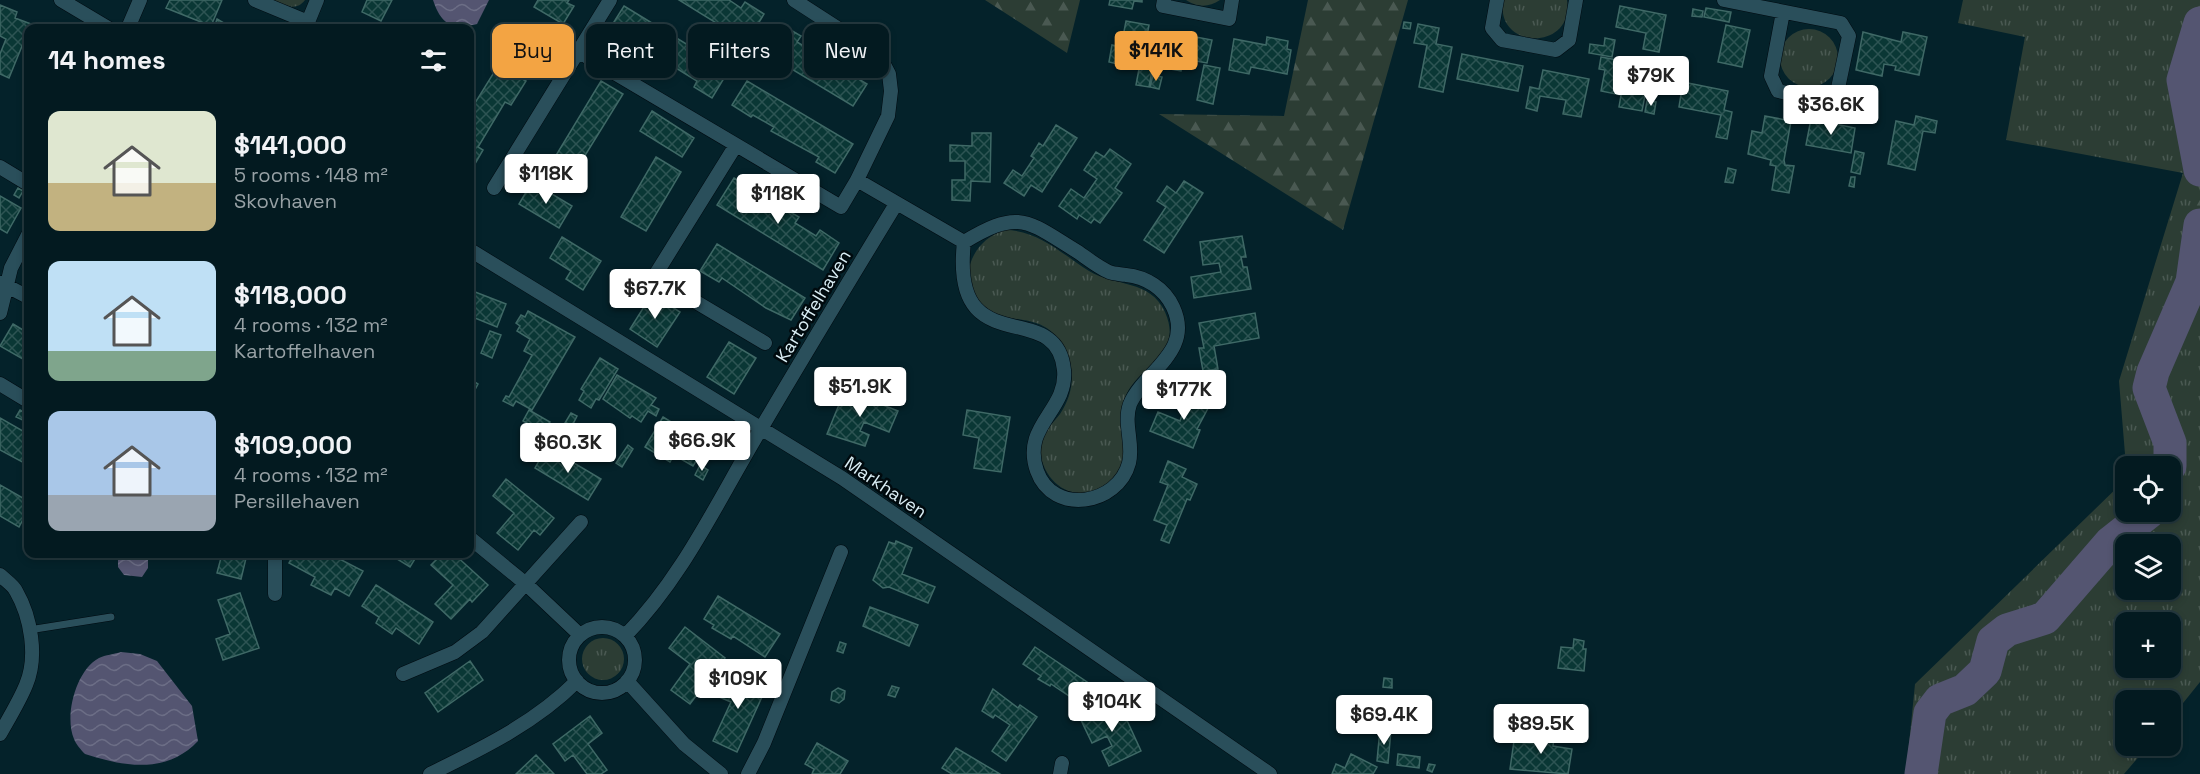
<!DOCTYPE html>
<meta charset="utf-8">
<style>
body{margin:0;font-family:"Space Grotesk",sans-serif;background:#11272d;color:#f1f3f6;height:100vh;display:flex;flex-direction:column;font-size:22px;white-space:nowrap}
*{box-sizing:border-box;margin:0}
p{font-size:20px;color:#97a1a5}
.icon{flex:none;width:33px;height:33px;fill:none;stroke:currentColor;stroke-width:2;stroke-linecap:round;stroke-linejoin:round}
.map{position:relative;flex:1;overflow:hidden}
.sheet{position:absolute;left:24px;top:24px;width:450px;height:534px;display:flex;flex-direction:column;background:#031a20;border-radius:12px;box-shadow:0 3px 9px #0003,0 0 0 2px #24383e}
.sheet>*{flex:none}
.banner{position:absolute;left:492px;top:24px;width:570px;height:54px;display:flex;gap:12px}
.buttons{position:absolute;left:2115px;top:456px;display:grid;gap:12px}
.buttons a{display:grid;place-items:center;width:66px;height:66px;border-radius:12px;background:#031a20;box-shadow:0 3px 9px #0003,0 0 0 2px #24383e;font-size:30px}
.price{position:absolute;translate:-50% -51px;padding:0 14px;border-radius:6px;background:#fff;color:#222;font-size:20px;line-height:39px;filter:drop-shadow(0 2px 3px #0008)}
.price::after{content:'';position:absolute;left:50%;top:36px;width:18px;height:14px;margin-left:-9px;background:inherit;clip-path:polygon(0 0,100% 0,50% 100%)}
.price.active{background:#f3a443;color:#111}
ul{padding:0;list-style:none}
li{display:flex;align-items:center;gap:18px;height:150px;padding:0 24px}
li span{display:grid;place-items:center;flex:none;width:168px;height:120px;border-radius:12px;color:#555}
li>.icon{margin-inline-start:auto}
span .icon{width:72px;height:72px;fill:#fffc;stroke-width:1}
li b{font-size:26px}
h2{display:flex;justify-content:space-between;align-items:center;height:72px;padding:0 24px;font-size:26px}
.pill{padding:0 21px;border-radius:12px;background:#031a20;box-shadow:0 3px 9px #0003,0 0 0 2px #24383e;font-size:21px;line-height:54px}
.pill.active{background:#f3a443;color:#111}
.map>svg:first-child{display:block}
.grass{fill:url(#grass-tufts);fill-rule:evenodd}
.forest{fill:url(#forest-firs)}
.water{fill:url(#water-waves)}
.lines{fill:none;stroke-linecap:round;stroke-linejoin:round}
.river{stroke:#545571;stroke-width:33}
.building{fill:url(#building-cross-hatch);stroke:#3f6966;stroke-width:1.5}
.service-casing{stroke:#000a10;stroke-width:8}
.minor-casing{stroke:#000a10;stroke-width:15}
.service{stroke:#2a4f5b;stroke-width:7}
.minor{stroke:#2a4f5b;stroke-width:14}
.labels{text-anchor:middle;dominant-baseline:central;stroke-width:5;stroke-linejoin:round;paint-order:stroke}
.street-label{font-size:18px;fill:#daeef5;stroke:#000a0e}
</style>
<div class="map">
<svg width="2200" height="774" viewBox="0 0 2200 774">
<defs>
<pattern id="grass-tufts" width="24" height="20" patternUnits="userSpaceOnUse" patternTransform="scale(1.5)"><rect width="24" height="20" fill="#2c3d34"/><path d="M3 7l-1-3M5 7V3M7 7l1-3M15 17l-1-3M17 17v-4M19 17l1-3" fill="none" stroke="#4a5952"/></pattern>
<pattern id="forest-firs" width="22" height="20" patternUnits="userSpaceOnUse" patternTransform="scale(1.5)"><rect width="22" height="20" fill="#2c3d34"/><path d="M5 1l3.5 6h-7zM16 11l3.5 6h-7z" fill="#4a5952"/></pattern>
<pattern id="water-waves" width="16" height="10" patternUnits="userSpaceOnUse" patternTransform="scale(1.5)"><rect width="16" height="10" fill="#545571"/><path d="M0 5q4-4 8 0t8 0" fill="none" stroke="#6c6e86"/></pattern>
<pattern id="building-cross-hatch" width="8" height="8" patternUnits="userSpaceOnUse" patternTransform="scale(1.5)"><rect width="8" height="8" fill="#0a3735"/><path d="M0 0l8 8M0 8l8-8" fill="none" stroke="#2d5453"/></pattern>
</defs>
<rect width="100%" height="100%" fill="#04222a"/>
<path class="grass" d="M274,0H305C296,12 285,5 274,0Z
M1186,0H1220C1208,8 1197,7 1186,0Z
M1503,0H1567C1575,51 1495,51 1503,0Z
M1963,0H2200V682L2171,718L2170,700H2126V746H2148L2124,774H1906L1915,684L2125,480L2126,512H2170V466H2126L2119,381L2183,173L2006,140L2025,37L1958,23ZM2126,544H2170V590H2126ZM2126,622H2170V668H2126Z
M1780 58a29 29 0 1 1 58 0a29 29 0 1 1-58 0Z
M1005,230C1038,230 1062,254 1089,271C1115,287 1150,279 1165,312C1184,355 1140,365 1126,395C1114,421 1132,448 1120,470C1112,483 1098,492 1083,493C1056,495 1035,465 1042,440C1045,430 1053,423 1060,414C1072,396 1076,374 1067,354C1046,307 1013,329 985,307C954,282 971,240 1005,230Z
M582 659a21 21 0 1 1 42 0a21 21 0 1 1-42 0Z"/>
<path class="forest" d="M985,0H1080L1067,53Z
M1308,0H1408L1343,230L1159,114L1284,116Z
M2200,188V312L2166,348Z"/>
<path class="water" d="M433,0H489L477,24C451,30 441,24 433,0Z
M118,554H148V568L142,577L124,575L118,567Z
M121,652L140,654L157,661L192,706L198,741C167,774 125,767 85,754C81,750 76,744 74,739C64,716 76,670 99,658C105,655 115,654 121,652Z"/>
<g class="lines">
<path class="river" d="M2200,23L2183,80L2200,170
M2170,466V443L2149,388L2153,372L2192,282L2200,225
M1921,774L1930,713L1940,700L1965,690L1985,671L1993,641L2007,630L2045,618L2110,543L2149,512"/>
</g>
<path class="building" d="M170,0H222L211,26L166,8Z
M367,0H392L381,21L362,12Z
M538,0H569L567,3L574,6L563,24L534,7Z
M679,0H729L741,8L745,2L764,14L747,42Z
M1110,0H1142V2L1134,1L1132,9L1109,5Z
M0,5L17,12L15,18L31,24L9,78L0,74V54L6,39L0,36Z
M624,6L729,70L712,98L694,87L697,81L676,68L672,73L647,58L651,53L630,40L627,45L607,33Z
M1620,6L1666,15L1659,52L1643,49L1646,33L1616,27Z
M1706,8L1731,12L1729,22L1704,17Z
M1693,9L1703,11L1702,17L1692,16Z
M217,19L224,23L222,28H214Z
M1126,21L1149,25L1142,63L1153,65L1149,87L1136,85L1139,69L1109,62L1112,45L1121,47Z
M1404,22L1411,23L1410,29L1403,28Z
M524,24L551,41L539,60L534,56L521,78L526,81L511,105L505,102L478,147L483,150L472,169L470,167V111Z
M1418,24L1439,28L1436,44L1452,47L1443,92L1419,87L1427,45L1414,43Z
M782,25L801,36L797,42L867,84L853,106L765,53Z
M1726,25L1750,30L1742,67L1718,62Z
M1170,32L1212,40L1207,63L1184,59L1181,71L1164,68Z
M1863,32L1901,42L1903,32L1927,37L1919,75L1895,70L1896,66L1884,64L1882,76L1856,70Z
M1267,37L1288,41L1287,49L1291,50L1287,74L1251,67L1249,74L1229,70L1234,39L1266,45Z
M1605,38L1615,40L1612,57L1589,53L1590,44L1604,46Z
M1462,54L1523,66L1518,91L1457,79Z
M1601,57L1623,61L1621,70L1649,75L1642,111L1619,107L1621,95L1601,91L1605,70L1599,69Z
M1204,65L1220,68L1213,104L1197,100Z
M1543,70L1589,79L1581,117L1563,114L1566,100L1540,96L1537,111L1526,108L1530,87L1539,89Z
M1153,75L1162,77L1159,89L1150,87Z
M601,81L623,94L573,175L552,162Z
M747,81L853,144L835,173L816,162L819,157L771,131L774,127L753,115L751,117L732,105Z
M1683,82L1728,91L1724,110L1732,112L1727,139L1716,137L1721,115L1679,107Z
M1647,101L1656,102L1654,114L1645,112Z
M652,111L694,138L682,157L640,131Z
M1765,116L1791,121L1784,160L1785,165L1794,166L1789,193L1772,190L1776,166L1770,165L1771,160L1748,154L1752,131L1762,133Z
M1916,116L1937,121L1935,133L1923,131L1915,170L1888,164L1896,121L1914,125Z
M1811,119L1855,128L1851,153L1806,145Z
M1056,125L1077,138L1042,192L1031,185L1024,196L1004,183L1013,170L1022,176L1034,158L1031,156L1039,143L1043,146Z
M972,133H991L990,182L971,181L970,201L952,200V180H965V161H950V145L972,146Z
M1110,149L1131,164L1115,188L1122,193L1100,223L1094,219L1091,223L1079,215L1077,219L1059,206L1071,189L1084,198L1097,179L1084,170L1096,152L1104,157Z
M1855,151L1864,153L1860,174L1851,172Z
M656,157L681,172L646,231L621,217Z
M1728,168L1736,170L1733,183L1725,182Z
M1851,177H1855L1854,187L1849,186Z
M734,178L752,189L749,194L770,207L773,202L799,217L795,223L816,236L820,230L839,243L823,270L717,205Z
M1184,181L1203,193L1164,253L1144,240L1166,207L1157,201L1167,186L1176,193Z
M532,182L572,206L559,228L519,204Z
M18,188L23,191L19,198L14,195Z
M0,196L21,208L7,233L0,229Z
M1242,236L1246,257H1241L1243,267H1247L1251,289L1194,298L1191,277L1221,272L1219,263L1203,265L1200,242Z
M562,237L601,261L583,290L566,279L571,271L550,258Z
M717,244L805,298L791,320L766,308L722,278L719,282L700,271Z
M470,290L506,304L497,327L470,316Z
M652,294L680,312L657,347L630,329Z
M528,311L575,337L532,410L516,401L513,406L503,401L506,396L509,397L532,355L524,351L530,339L517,331L520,326L516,323L521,315L525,317Z
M1255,313L1259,338L1214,346L1218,369L1203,371L1199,348H1204L1199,323Z
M13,324L28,333V362L0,346Z
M490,331L501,335L492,358L481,353Z
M729,342L756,358L734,394L707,377Z
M600,358L618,369L599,400L596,399L591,408L579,400L584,391L581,389Z
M617,375L656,398L651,405L659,409L656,416L648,411L641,422L632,416L630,418L603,399Z
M470,379L478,384L470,399Z
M845,390L898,411L889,432L864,422L860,431L869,435L865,446L827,434Z
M1191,390L1213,399L1197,429L1200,430L1193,448L1150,431L1158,412L1180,421Z
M20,410L28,415L27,422L16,417Z
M529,410L550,422L544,432L523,421Z
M967,410L1010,417L1001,472L974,468L979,438L963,435Z
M571,413L577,416L572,426L565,423Z
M663,417L689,433L687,435L691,437L699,423L720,436L711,451L705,447L693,466L674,455L670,462L645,447Z
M0,418L28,434V465L0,450Z
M628,445L633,449L622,467L616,463Z
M547,447L601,479L588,500L535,468Z
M1168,461L1186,469L1182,477L1197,484L1190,500L1187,499L1169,543L1161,540L1167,525L1154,520L1168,485L1160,482Z
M700,465L708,470L703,480L695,475Z
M506,479L554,518L540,535L534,530L518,550L497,533L514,513L493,496Z
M0,485L28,501V510L19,527L0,516Z
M896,541L912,548L902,574L935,587L928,603L889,587L883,588L873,580L889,542L895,544Z
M222,554H247L241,579L217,573Z
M294,554H330L363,571L349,596L335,588L331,595L311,585L315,577L289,563Z
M389,554H418L410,567Z
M442,554H454L488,585L472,602L470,599L451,619L435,604L453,585L431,565Z
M376,585L433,622L419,644L396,628L392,634L376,623L379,617L362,606Z
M240,593L259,648L223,660L216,639L230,634L218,600Z
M718,596L780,634L765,657L733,636L731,639L712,628L714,625L704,619Z
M870,607L918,625L909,646L863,626Z
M685,627L725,658L690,704L671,690L690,664L669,648Z
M1574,639L1584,641L1583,649H1586L1584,671L1558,668L1561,647L1573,648Z
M840,642L846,644L843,653L837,651Z
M1035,647L1093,686L1081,704L1051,684L1050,686L1038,679L1041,676L1023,664Z
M470,661L483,680L438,712L425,693Z
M727,674L766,688L737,752L713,741L731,702L717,696Z
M1384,678L1392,679V688L1383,687Z
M892,686L899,688L895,697L888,695Z
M838,688L845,691L844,699L839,703L831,700L832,692Z
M993,689L1018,708L1020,705L1037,717L1006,761L992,751L1010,725L995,715L993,718L982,711Z
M1119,703L1141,751L1109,766L1102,751L1112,746L1107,736L1092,743L1081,720Z
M590,716L602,733L588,744L607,770L601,774H587L573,755L565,761L553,744Z
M1538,728L1555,731L1553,746L1572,749L1568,774L1510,769L1514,741L1535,744Z
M1380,729L1391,730L1388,763L1377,761Z
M817,743L848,761L840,774H812L814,769L805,764Z
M956,748L1000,774H952L942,768Z
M1351,754L1377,767L1373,774H1332L1336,764L1345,768Z
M1398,754L1420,757L1419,768L1397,765Z
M536,755L554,774H516Z
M1429,764L1435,765L1432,772L1427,770Z"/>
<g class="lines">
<g class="service-casing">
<path id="service" d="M29,630L111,617"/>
</g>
<g class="minor-casing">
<path id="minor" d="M61,0L108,28
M255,0L308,22L317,0
M794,0L879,55L889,74L891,91L888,116L857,180L964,242C1020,208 1027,221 1078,252C1088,259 1098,267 1109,272C1114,274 1121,274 1126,275C1146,277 1164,288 1173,307C1194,352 1144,371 1130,404C1123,423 1134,444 1129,463C1118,505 1053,516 1037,471C1021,425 1068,411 1064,370C1057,295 950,366 964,242
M1164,0L1163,6L1229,19L1232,0
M1497,0L1492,28L1502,40L1556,50L1569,40L1576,0
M1724,0L1841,23L1849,36L1837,93L1827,101L1778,91L1771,76L1783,12
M128,28L140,0
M579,52L841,207L857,180
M736,145L654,277L765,343
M0,167L28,184
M494,188L610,0
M470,250L842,478L1270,774
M1,283L28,297
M0,313L11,268L28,235
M0,384L28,401
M470,538L526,584L580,635
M275,554V594
M0,575C5,580 13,585 16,591C31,617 38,657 26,685C19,702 9,718 0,734
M569 660a33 33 0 1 1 66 0a33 33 0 1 1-66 0Z
M625,636C684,576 719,498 762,427C806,352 851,278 896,204
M403,674L455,652L482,632L581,522
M627,681L684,744L721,774
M430,774C483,748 535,723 577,681
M748,774L764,743L841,552
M1060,774L1062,763"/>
</g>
<use href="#service" class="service"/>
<use href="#minor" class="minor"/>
</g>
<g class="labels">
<g class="street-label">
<text transform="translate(813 306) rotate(-59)">Kartoffelhaven</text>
<text transform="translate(886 487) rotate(34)">Markhaven</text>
</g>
</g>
</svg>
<div class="buttons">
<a><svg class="icon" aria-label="locate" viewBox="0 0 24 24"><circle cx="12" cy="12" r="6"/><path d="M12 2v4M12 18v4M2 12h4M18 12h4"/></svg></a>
<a><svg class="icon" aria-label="layers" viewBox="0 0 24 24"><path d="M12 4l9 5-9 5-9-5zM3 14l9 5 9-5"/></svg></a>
<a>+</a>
<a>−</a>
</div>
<b class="price active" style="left:1156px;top:82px">$141K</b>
<b class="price" style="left:1651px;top:107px">$79K</b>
<b class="price" style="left:1831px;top:136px">$36.6K</b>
<b class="price" style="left:546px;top:205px">$118K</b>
<b class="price" style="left:778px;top:225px">$118K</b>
<b class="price" style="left:655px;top:320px">$67.7K</b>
<b class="price" style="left:860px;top:418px">$51.9K</b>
<b class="price" style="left:1184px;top:421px">$177K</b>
<b class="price" style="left:702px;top:472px">$66.9K</b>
<b class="price" style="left:568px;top:474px">$60.3K</b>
<b class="price" style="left:738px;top:710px">$109K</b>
<b class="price" style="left:1112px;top:733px">$104K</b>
<b class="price" style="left:1384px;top:746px">$69.4K</b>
<b class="price" style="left:1541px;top:755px">$89.5K</b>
<div class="banner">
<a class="pill active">Buy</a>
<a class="pill">Rent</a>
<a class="pill">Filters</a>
<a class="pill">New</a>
</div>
<section class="sheet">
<h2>14 homes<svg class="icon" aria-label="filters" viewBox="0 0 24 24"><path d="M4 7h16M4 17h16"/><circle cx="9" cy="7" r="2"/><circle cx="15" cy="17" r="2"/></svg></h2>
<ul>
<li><span style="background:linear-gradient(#dfe7d0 60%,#c2b280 0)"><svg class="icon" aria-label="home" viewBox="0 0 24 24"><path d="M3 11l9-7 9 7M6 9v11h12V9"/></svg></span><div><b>$141,000</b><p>5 rooms · 148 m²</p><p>Skovhaven</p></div></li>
<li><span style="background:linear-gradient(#bfe0f5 75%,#7fa58c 0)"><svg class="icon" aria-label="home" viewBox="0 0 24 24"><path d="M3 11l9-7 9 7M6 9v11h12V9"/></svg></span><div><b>$118,000</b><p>4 rooms · 132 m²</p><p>Kartoffelhaven</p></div></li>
<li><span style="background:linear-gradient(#a9c7e8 70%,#9aa5b1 0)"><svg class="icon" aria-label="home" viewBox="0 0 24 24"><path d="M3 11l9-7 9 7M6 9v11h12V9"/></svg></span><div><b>$109,000</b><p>4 rooms · 132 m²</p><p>Persillehaven</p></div></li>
</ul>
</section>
</div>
